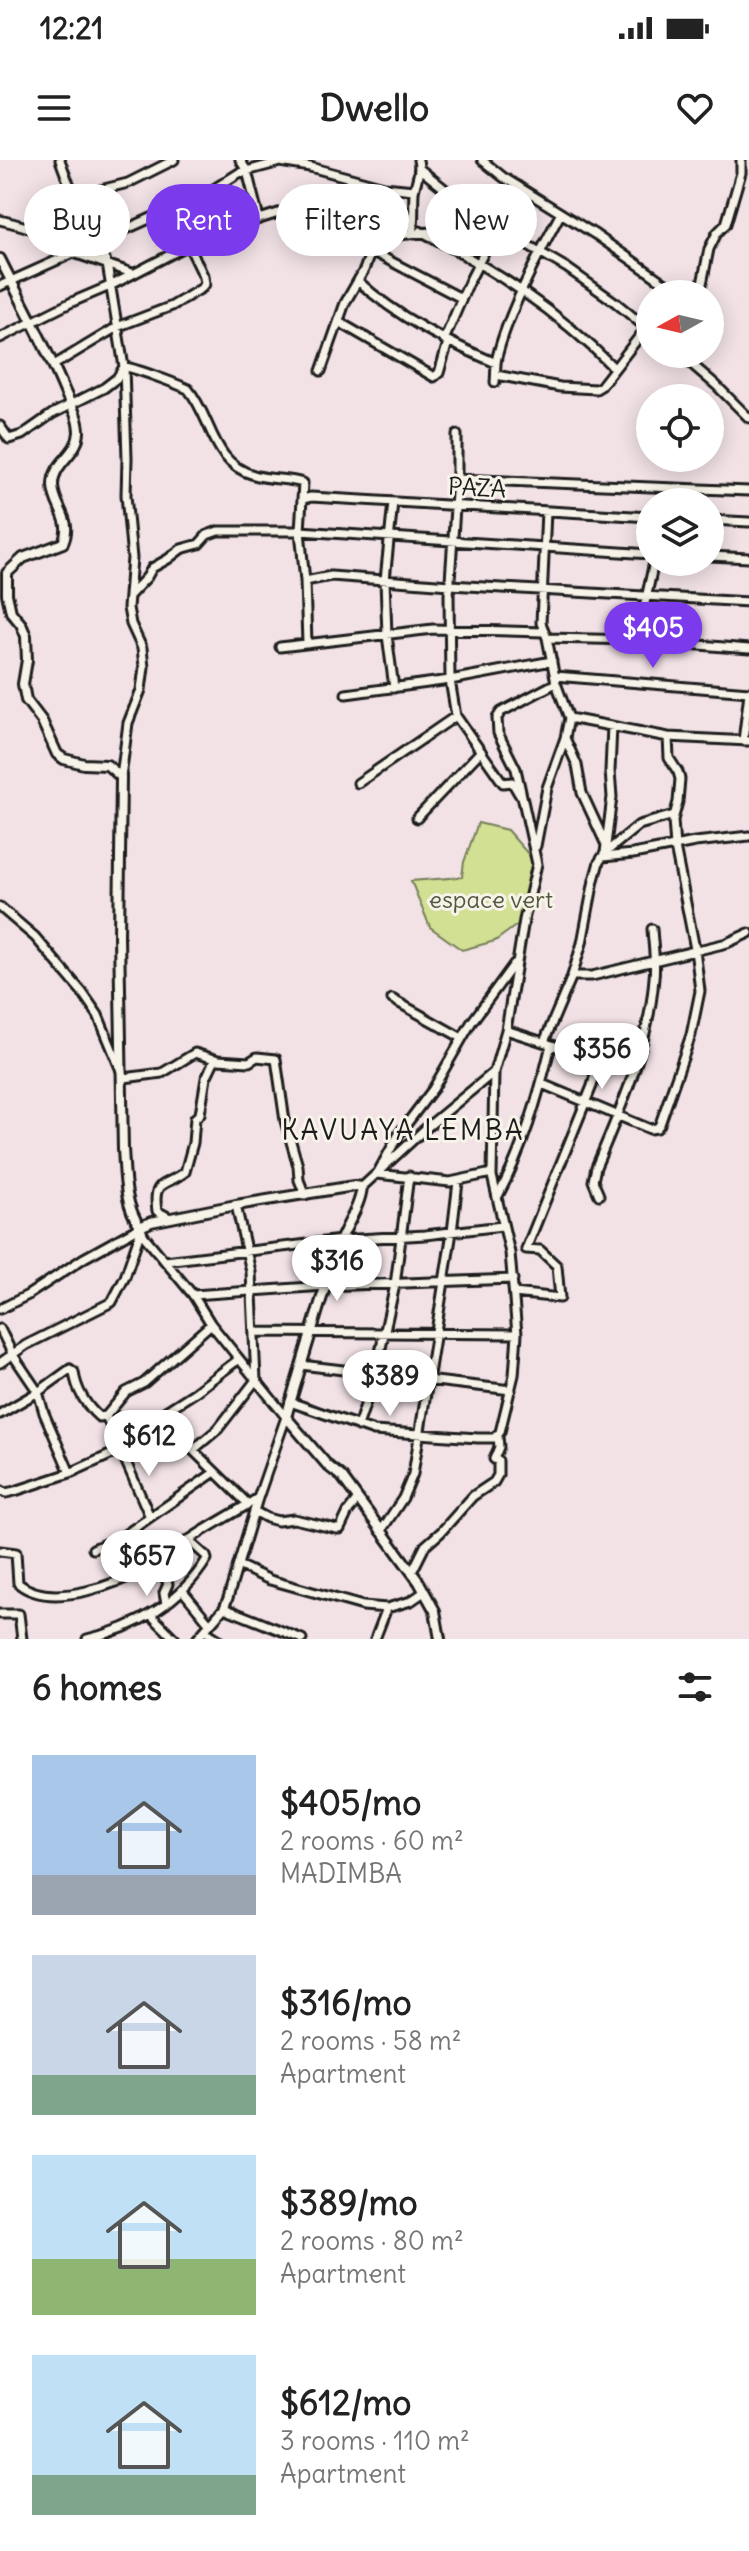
<!DOCTYPE html>
<meta charset="utf-8">
<style>
body{margin:0;font-family:Delius,sans-serif;background:#f6f6f6;color:#222;height:100vh;display:flex;flex-direction:column;font-size:30px;white-space:nowrap}
*{box-sizing:border-box;margin:0}
p{font-size:26px;color:#767676}
.icon{flex:none;width:44px;height:44px;fill:none;stroke:currentColor;stroke-width:2;stroke-linecap:round;stroke-linejoin:round}
.map{position:relative;height:1479px;overflow:hidden}
.panel{display:flex;flex-direction:column;background:#fff;flex:1}
.panel>*{flex:none}
.guide{position:absolute;left:24px;top:24px;width:702px;height:72px;display:flex;gap:16px}
.needle{width:52px;rotate:262deg}
.fabs{position:absolute;left:636px;top:120px;display:grid;gap:16px}
.fabs a{display:grid;place-items:center;width:88px;height:88px;border-radius:50%;background:#fff;box-shadow:0 4px 20px #0003;font-size:40px}
.price{position:absolute;translate:-50% -68px;padding:0 18px;border-radius:28px;background:#fff;color:#222;font-size:26px;line-height:52px;filter:drop-shadow(0 2px 4px #0008)}
.price::after{content:'';position:absolute;left:50%;top:48px;width:24px;height:18px;margin-left:-12px;background:inherit;clip-path:polygon(0 0,100% 0,50% 100%)}
.price.on{background:#7c3aed;color:#fff}
ul{padding:0;list-style:none}
li{display:flex;align-items:center;gap:24px;height:200px;padding:0 32px}
li span{display:grid;place-items:center;flex:none;width:224px;height:160px;border-radius:0px;color:#555}
li>.icon{margin-inline-start:auto}
span .icon{width:96px;height:96px;fill:#fffc;stroke-width:1}
li b{font-size:34px}
h2{display:flex;justify-content:space-between;align-items:center;height:96px;padding:0 32px;font-size:34px}
.tag{padding:0 28px;border-radius:36px;background:#fff;box-shadow:0 4px 20px #0003;font-size:28px;line-height:72px}
.tag.on{background:#7c3aed;color:#fff}
.status{display:flex;justify-content:space-between;align-items:center;height:56px;padding:0 40px;background:#fff;direction:ltr}
.status svg{height:22px;fill:currentColor}
header{display:flex;justify-content:space-between;align-items:center;height:104px;padding:0 32px;background:#fff;font-size:36px;font-weight:700}
.map>svg:first-child{display:block}
.green{fill:#d1e093;stroke:#767e58;stroke-width:2}
.lines{fill:none;stroke-linecap:round;stroke-linejoin:round}
.minor-casing{stroke:#1c1c1c;stroke-width:13}
.tertiary-casing{stroke:#1c1c1c;stroke-width:14}
.minor{stroke:#f7f3e8;stroke-width:7}
.tertiary{stroke:#f7f3e8;stroke-width:8}
.labels{text-anchor:middle;dominant-baseline:central;stroke-width:6;stroke-linejoin:round;paint-order:stroke}
.street-label{font-size:24px;fill:#1c1c1c;stroke:#f7f3e8}
.park-label{font-size:24px;fill:#525740;stroke:#f7f3e8}
.quarter-label{font-size:28px;letter-spacing:2px;fill:#1c1c1c;stroke:#f7f3e8}
</style>
<div class="status"><b>12:21</b><svg viewBox="0 0 49 12"><path d="M0 12V9h3v3zM5 12V6h3v6zM10 12V3h3v9zM15 12V0h3v12zM26 1h20v11H26zM47 4h2v5h-2z"/></svg></div>
<header><svg class="icon" aria-label="menu" viewBox="0 0 24 24"><path d="M4 6h16M4 12h16M4 18h16"/></svg>Dwello<svg class="icon" aria-label="heart" viewBox="0 0 24 24"><path d="M12 20l-8-8c-3-5 5-10 8-4 3-6 11-1 8 4z"/></svg></header>
<div class="map">
<svg width="749" height="1479" viewBox="0 0 749 1479">
<rect width="100%" height="100%" fill="#f2e2e6"/>
<filter id="ink" filterUnits="userSpaceOnUse"><feTurbulence type="fractalNoise" baseFrequency=".0125" numOctaves="2"/><feDisplacementMap in="SourceGraphic" scale="16" xChannelSelector="R" yChannelSelector="G"/><feConvolveMatrix kernelMatrix="1 2 1 2 8 2 1 2 1" color-interpolation-filters="sRGB"/></filter>
<g filter="url(#ink)">
<path class="green" d="M478,663L507,670L537,704L524,760L495,781L462,790L430,767L411,721L462,717L464,702Z"/>
<g class="lines">
<g class="minor-casing">
<path id="minor" d="M60,0L67,19L107,104L124,207L127,298L126,335L132,398L128,448L131,464L142,488L144,507L141,530L128,563L121,617
M240,0L247,11L259,58
M482,0L503,17L596,75L680,134
M420,9L477,55L567,108L615,142L650,171
M79,41L96,31L128,23L174,0
M0,60C25,66 53,73 71,92L132,113
M335,67L398,75L494,66
M420,71C493,109 556,149 614,208
M412,72C415,59 413,46 414,32C416,20 421,12 418,0
M358,121C398,158 447,182 496,203
M0,126L209,32L239,13L280,2L310,7L384,27L414,30
M700,134L709,89L717,73L726,64L741,13V0
M339,162L434,217L439,213L448,182
M0,178L72,142L112,125L206,76L294,48L303,50L371,91L461,138
M444,180L469,122L518,26
M680,194L716,225L749,258
M54,205L117,167L172,146L202,128L205,124L204,117L171,49
M321,211L345,143L364,110L371,91
M496,215L560,227L596,229L601,226L646,168
M495,222C496,214 495,206 497,197C508,153 539,93 561,53
M0,266L9,279L22,275L52,254L104,228L117,218L124,207C133,207 177,224 188,229C213,259 211,303 254,315C270,320 288,318 303,323L300,371L305,421L307,484
M457,275V319L749,331
M457,319L449,435L450,520L456,556L503,623L512,622L519,634
M303,339L311,337L650,357
M393,342L385,420L387,475L394,528
M710,360L749,362
M710,396L749,398
M305,421L331,416L450,425L749,442
M130,435L147,417L152,408L168,399L181,389L199,384L207,375L218,371H300L650,394
M547,478L637,480L749,489
M637,480L654,402
M280,487L433,469L543,472
M555,516L749,532
M346,534L450,520L552,501
M569,558L668,577L749,581
M565,578L577,605L582,633L606,685
M743,581L749,533
M358,623L456,556
M417,658L481,591
M536,686L547,628L565,578L569,558L556,523L547,478L541,463L546,351
M606,692L639,665L674,655
M603,697L633,694L695,682L749,676
M0,747L35,777L82,832L98,855L124,918L162,913L195,893L218,900L249,902L257,897L276,899L285,961L298,1006L299,1020L305,1035
M572,816H592L727,783L749,773
M392,839L462,878
M506,870L595,899L598,903L592,926L526,1089L540,1090L557,1106L560,1138L514,1133
M544,882L572,816L582,783L594,720L599,702L605,693L612,637L610,611L612,566
M542,924L650,969L657,968L660,964L691,875L700,831L695,789L675,687L673,660L678,642L680,619L678,612L669,598L668,577
M492,1013L450,1022L377,1014L399,974L433,929L471,863L514,804
M362,1027L425,969L494,912
M599,1035L593,1021L596,1007C622,946 649,885 654,818C656,802 653,785 652,769
M497,1038C523,990 538,938 551,885
M170,1058L157,1051C152,1018 166,1027 185,1012L193,983L195,958L200,954L206,918L215,899
M165,1101L341,1080L425,1075L502,1066
M193,1135L325,1126L513,1119
M0,1149L28,1135L84,1098L140,1067L144,1076L193,1135L211,1164L286,1257L258,1338L228,1438L224,1448L197,1479
M0,1169L13,1195L38,1232L44,1253L70,1313
M255,1172L517,1174
M0,1203L26,1185L112,1142L125,1117L141,1070
M301,1205L511,1230
M290,1242L374,1271L478,1278H494L500,1272L514,1215L517,1174L510,1093L492,1016L494,912L506,870L524,760L537,704L516,609L498,573L497,558L501,552L556,523
M0,1254L38,1232L70,1209L74,1212C76,1229 86,1246 99,1257L106,1256
M158,1256L248,1344
M358,1266L375,1215L395,1125L409,1016
M193,1290L218,1269L256,1220L251,1112L236,1045
M0,1330L6,1333L15,1331L70,1313L121,1290L158,1256L194,1233L239,1199
M254,1351L267,1358L278,1361L294,1359L337,1369H340L348,1352L358,1339
M150,1357L106,1256L126,1232L144,1223L211,1164
M381,1371L403,1338L413,1314L452,1072L458,1022
M93,1389L123,1376L215,1312
M0,1391L16,1393L18,1423C51,1451 120,1423 153,1405C165,1397 176,1388 189,1380C211,1365 235,1353 258,1338
M164,1397L162,1409L168,1424L164,1433L166,1444
M238,1405L270,1420L363,1446L387,1448L411,1441L424,1432
M412,1412L425,1386L441,1372L473,1336L494,1322L498,1315V1301L494,1299L499,1287L498,1276
M183,1431L210,1464
M224,1448L302,1479
M0,1454H19L22,1479
M151,1455L175,1479
M205,1471L218,1479
M87,1479C136,1468 181,1442 207,1399L206,1396L188,1380
M375,1479L387,1448"/>
</g>
<g class="tertiary-casing">
<path id="tertiary" d="M0,99C22,143 46,186 65,232C71,245 79,258 79,272C78,295 53,302 53,325C53,347 74,359 63,383L23,398L7,413V434L11,452L21,464L26,476L27,500L23,524L26,540L42,561L57,594L64,599L84,604L107,605L121,617L119,776L123,989C125,1016 124,1044 140,1067L151,1062L236,1045L354,1026L362,1027C360,1047 346,1065 339,1084C320,1141 303,1199 286,1257L328,1306L342,1317L419,1422L435,1451L440,1479"/>
</g>
<use href="#minor" class="minor"/>
<use href="#tertiary" class="tertiary"/>
</g>
</g>
<g class="labels">
<g class="street-label">
<text transform="translate(477 327) rotate(3)">PAZA</text>
</g>
<g class="park-label">
<text x="491" y="739">espace vert</text>
</g>
<g class="quarter-label">
<text x="403" y="970">KAVUAYA LEMBA</text>
</g>
</g>
</svg>
<div class="fabs">
<a><svg class="needle" viewBox="-14 -14 28 28"><path d="M0-13l5 13h-10z" fill="#e53935"/><path d="M0 13l5-13h-10z" fill="#767676"/></svg></a>
<a><svg class="icon" aria-label="locate" viewBox="0 0 24 24"><circle cx="12" cy="12" r="6"/><path d="M12 2v4M12 18v4M2 12h4M18 12h4"/></svg></a>
<a><svg class="icon" aria-label="layers" viewBox="0 0 24 24"><path d="M12 4l9 5-9 5-9-5zM3 14l9 5 9-5"/></svg></a>
</div>
<b class="price on" style="left:653px;top:510px">$405</b>
<b class="price" style="left:602px;top:931px">$356</b>
<b class="price" style="left:337px;top:1143px">$316</b>
<b class="price" style="left:390px;top:1258px">$389</b>
<b class="price" style="left:149px;top:1318px">$612</b>
<b class="price" style="left:147px;top:1438px">$657</b>
<div class="guide">
<a class="tag">Buy</a>
<a class="tag on">Rent</a>
<a class="tag">Filters</a>
<a class="tag">New</a>
</div>
</div>
<section class="panel">
<h2>6 homes<svg class="icon" aria-label="filters" viewBox="0 0 24 24"><path d="M4 7h16M4 17h16"/><circle cx="9" cy="7" r="2"/><circle cx="15" cy="17" r="2"/></svg></h2>
<ul>
<li><span style="background:linear-gradient(#a9c7e8 75%,#9aa5b1 0)"><svg class="icon" aria-label="home" viewBox="0 0 24 24"><path d="M3 11l9-7 9 7M6 9v11h12V9"/></svg></span><div><b>$405/mo</b><p>2 rooms · 60 m²</p><p>MADIMBA</p></div></li>
<li><span style="background:linear-gradient(#c9d6e8 75%,#7fa58c 0)"><svg class="icon" aria-label="home" viewBox="0 0 24 24"><path d="M3 11l9-7 9 7M6 9v11h12V9"/></svg></span><div><b>$316/mo</b><p>2 rooms · 58 m²</p><p>Apartment</p></div></li>
<li><span style="background:linear-gradient(#bfe0f5 65%,#8fb573 0)"><svg class="icon" aria-label="home" viewBox="0 0 24 24"><path d="M3 11l9-7 9 7M6 9v11h12V9"/></svg></span><div><b>$389/mo</b><p>2 rooms · 80 m²</p><p>Apartment</p></div></li>
<li><span style="background:linear-gradient(#bfe0f5 75%,#7fa58c 0)"><svg class="icon" aria-label="home" viewBox="0 0 24 24"><path d="M3 11l9-7 9 7M6 9v11h12V9"/></svg></span><div><b>$612/mo</b><p>3 rooms · 110 m²</p><p>Apartment</p></div></li>
</ul>
</section>
